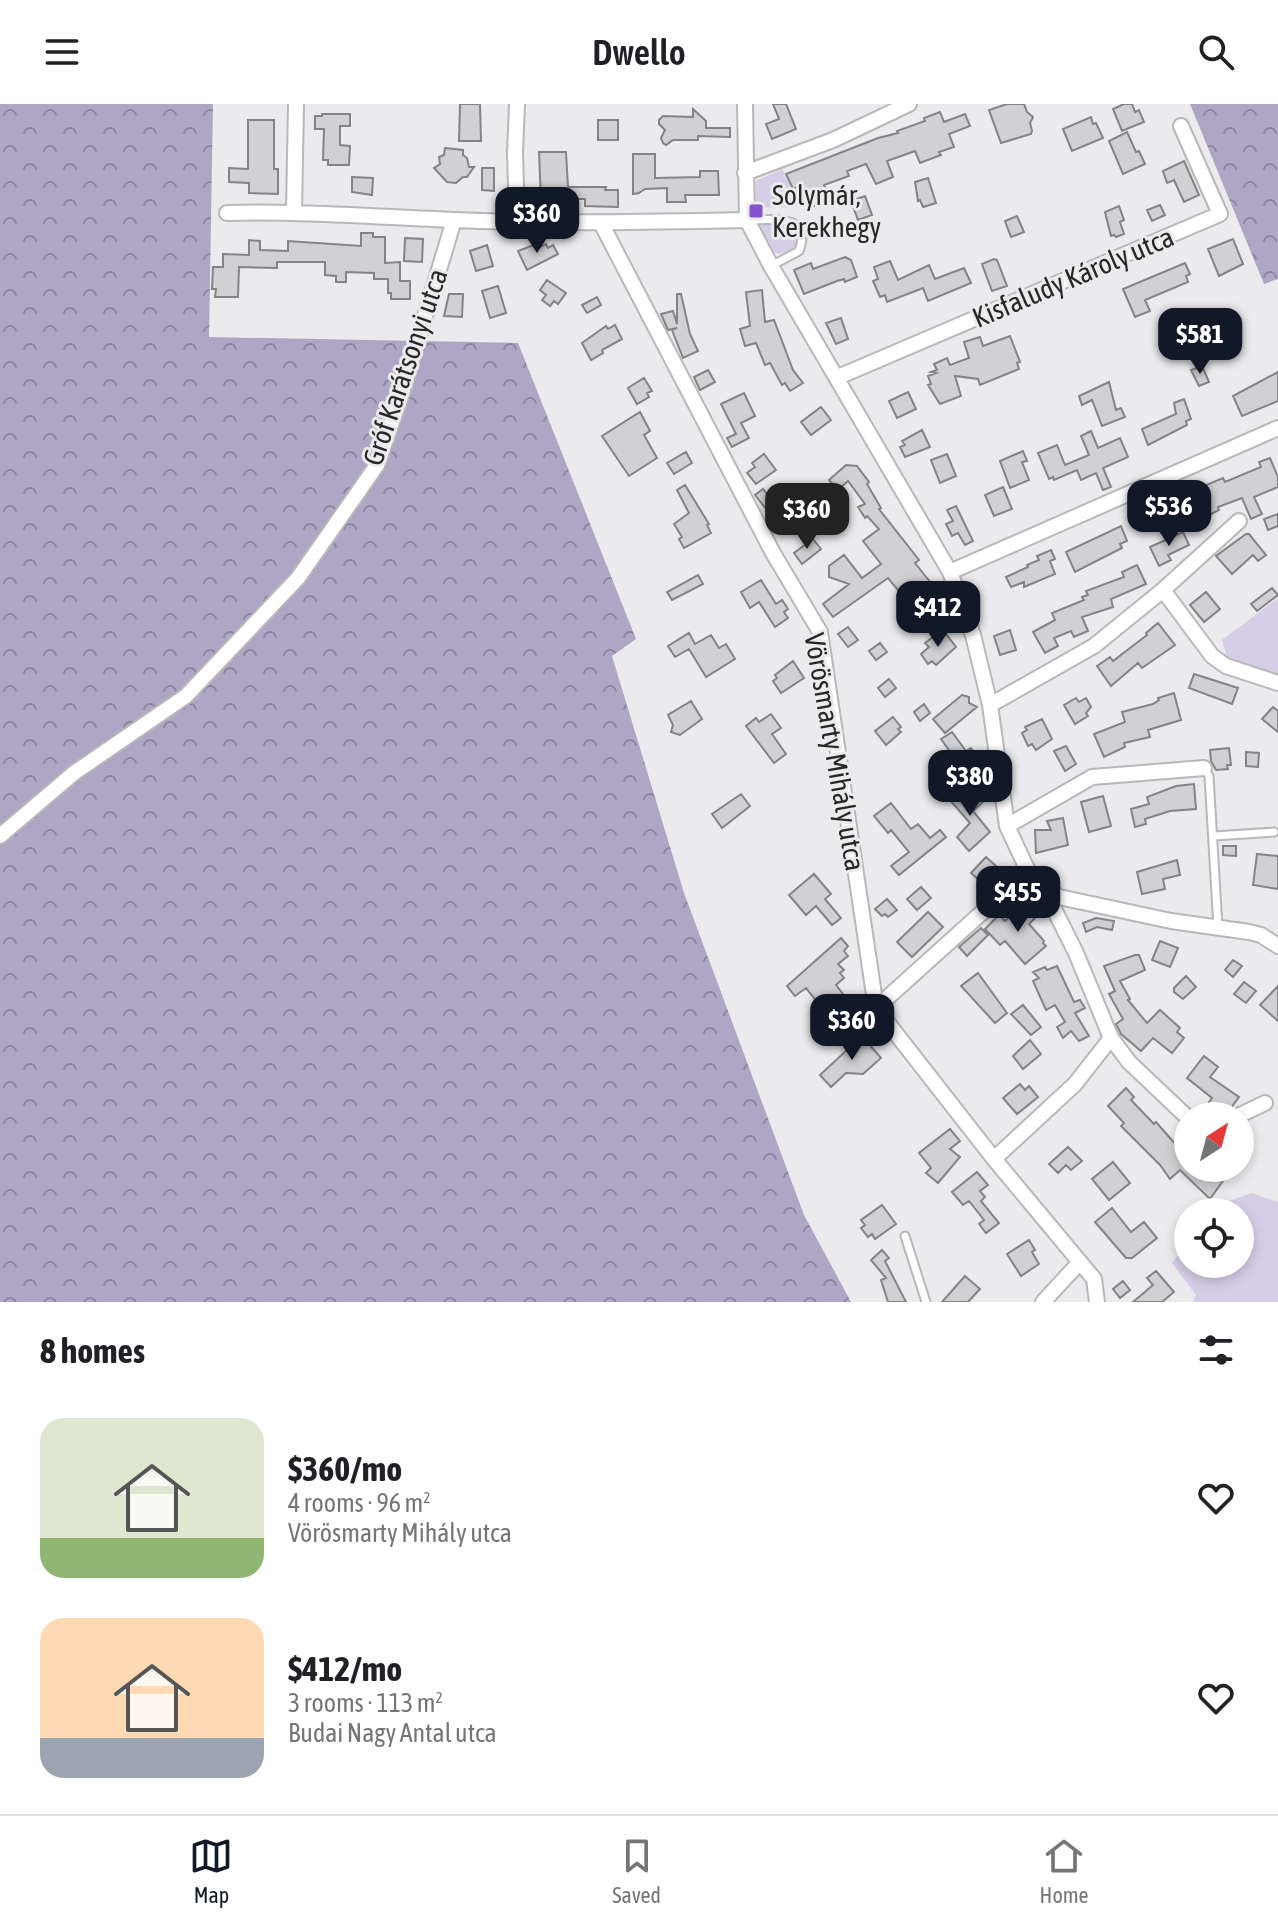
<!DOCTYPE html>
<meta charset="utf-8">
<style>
body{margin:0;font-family:"Asap Condensed",sans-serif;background:#f2f2f2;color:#202124;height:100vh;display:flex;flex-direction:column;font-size:30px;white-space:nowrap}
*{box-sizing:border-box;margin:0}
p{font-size:26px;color:#757577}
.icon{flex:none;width:44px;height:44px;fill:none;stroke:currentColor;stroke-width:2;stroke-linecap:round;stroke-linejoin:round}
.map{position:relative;height:1198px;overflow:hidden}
.sheet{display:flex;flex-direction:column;background:#fff;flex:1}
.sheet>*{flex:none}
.needle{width:52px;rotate:36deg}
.tools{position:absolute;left:1174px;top:998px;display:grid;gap:16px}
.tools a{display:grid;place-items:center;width:80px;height:80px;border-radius:50%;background:#fff;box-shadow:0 4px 12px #0003;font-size:40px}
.price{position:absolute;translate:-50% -68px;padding:0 18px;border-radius:16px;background:#111827;color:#fff;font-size:26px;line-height:52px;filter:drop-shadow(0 2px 4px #0008)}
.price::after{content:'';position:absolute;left:50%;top:48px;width:24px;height:18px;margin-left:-12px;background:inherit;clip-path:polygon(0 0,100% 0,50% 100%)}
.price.selected{background:#222;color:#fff}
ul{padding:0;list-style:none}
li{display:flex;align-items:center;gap:24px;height:200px;padding:0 40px}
li span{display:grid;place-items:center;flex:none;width:224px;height:160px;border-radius:24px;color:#555}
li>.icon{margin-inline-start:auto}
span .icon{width:96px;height:96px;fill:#fffc;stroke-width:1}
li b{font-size:34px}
h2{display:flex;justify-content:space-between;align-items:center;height:96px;padding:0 40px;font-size:34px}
header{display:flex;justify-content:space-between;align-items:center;height:104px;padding:0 40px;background:#fff;font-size:36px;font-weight:600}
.tab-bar{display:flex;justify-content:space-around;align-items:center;height:112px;border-top:2px solid #e0e0e0;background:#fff;font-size:22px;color:#757577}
.tab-bar a{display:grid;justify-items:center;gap:4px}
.tab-bar .selected{color:#111827}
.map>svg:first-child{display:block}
.grass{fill:#d6cee7}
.forest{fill:url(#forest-crowns)}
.park{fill:url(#park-tufts)}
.building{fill:#d1d0d3;stroke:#848385;stroke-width:2}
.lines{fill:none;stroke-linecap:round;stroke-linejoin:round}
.service-casing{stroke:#b8b7ba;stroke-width:11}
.minor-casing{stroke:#b8b7ba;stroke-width:18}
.service{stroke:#fff;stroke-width:7}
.minor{stroke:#fff;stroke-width:14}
.poi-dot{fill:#8553cc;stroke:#ebeaed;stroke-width:3}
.labels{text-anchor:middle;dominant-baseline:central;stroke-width:6;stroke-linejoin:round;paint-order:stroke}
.poi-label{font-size:28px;fill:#272728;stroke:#ebeaed;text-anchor:start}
.street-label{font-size:28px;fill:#272728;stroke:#ebeaed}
</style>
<header><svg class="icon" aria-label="menu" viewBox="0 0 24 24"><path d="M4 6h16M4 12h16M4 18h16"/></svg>Dwello<svg class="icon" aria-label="search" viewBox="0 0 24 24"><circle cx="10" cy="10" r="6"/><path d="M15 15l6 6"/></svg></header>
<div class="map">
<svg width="1278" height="1198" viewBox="0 0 1278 1198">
<defs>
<pattern id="forest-crowns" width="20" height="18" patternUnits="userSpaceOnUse" patternTransform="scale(2)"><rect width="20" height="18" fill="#afa5c5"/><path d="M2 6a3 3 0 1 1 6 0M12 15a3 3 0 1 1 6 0" fill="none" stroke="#8e86a0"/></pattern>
<pattern id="park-tufts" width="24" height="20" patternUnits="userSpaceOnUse" patternTransform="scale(2)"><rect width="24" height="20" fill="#d6cee7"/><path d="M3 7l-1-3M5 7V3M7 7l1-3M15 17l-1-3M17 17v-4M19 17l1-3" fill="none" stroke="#b8b1c6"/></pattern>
</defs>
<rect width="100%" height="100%" fill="#ebeaed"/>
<path class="grass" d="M1278,494V585L1232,570L1222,536Z
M1252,1089L1278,1098V1198H1193L1196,1191L1172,1159L1188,1138V1160H1240V1108H1211L1217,1101Z"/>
<path class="forest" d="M0,0H213L209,233L518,239L636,535L612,552L684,789L804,1111L851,1198H0Z
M1190,0H1278V175L1264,180Z"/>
<path class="park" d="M782,65L798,99L796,103L756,104V77Z
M783,119L793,123L798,137L791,148L778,150L768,144L757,120Z"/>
<path class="building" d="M460,0H480L481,37H459Z
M773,0H786L796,25L772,35L766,20L779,15Z
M1007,0H1024L1027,8L1033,13L1030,19L1032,27L1031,30L1001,39L989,6Z
M1124,0H1132L1135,8L1139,6L1144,18L1122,27L1113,5Z
M693,5L706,17V24H730V33L698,32V36H673L666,41L663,39L661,34L665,26L659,20V16L663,12L693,13Z
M940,8L944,18L965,10L970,22L949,30L954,43L939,48L941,51L920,59L915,47L887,57L893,73L876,80L866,60L847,67L849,72L824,81L830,95L810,104L800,82L793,85L786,70L878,34L898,29L897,27L925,17L924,14Z
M322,10H350V22H340V41L350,42L349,61H328V56H323L324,25H315V12H322Z
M1091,13L1093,20L1096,19L1103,34L1072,47L1063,25Z
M248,16H274V65H278V90L249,89V79L229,78V64L248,65Z
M598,16H618V36H598Z
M1127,28L1136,48L1139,47L1145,60L1123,70L1109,37Z
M445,44L463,46V51L467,54L469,63H474L467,73H463L456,79L447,78L434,64L440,60L439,53L444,51Z
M539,48H566L568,83H606L605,86H618V103L585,102V95H565V101H556V96H541Z
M633,50H655V74L700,73V67H718L719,91H685L686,98H667V84L645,85L639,89L633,90Z
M1184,57L1199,91L1184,98L1174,76L1167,79L1163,67Z
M482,64H494V87L482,86Z
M352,73L373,74L372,91L352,88Z
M928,74L936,99L923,103L920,96L918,97L915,78Z
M865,92L872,111L858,116L851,97Z
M1160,101L1165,111L1152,117L1147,106Z
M1119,102L1124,116L1120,118L1124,130L1116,133L1114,131L1111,132L1105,108Z
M1017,112L1024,128L1011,133L1005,117Z
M361,129H373V133H385V159L400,158V177H410V195H391V189H388V175H374V169L346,168V178H336V172L325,171V158H277V164L239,163L238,193H215L216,185H212L213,163H223V150L249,151V136L260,137V146L288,147V137L361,142Z
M405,134L423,135L422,158L404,157Z
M1233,135L1243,160L1219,172L1208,145Z
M536,140L538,144L546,140L548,144L553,141L558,150L527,166L518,147Z
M487,141L493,162L476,167L470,147Z
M845,153L851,156L857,173L845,178L844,175L837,177L804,190L794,166L811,159L813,165Z
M994,155L997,156L1007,182L992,187L982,160Z
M890,157L898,176L929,161L935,175L964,164L971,179L928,197L923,184L887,198L885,191L880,193L873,177L878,175L874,163Z
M1185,159L1190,170L1186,172L1188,178L1145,196L1150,207L1135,213L1123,185Z
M547,176L566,189L558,200L554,197L550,202L542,196L546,191L540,186Z
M498,182L506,209L490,214L482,187Z
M762,186L765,218L774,216L793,266L803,279L790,287L785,279L782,281L770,259L765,261L756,239L745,242L740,225L750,222L746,188Z
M449,190H463L462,213L444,212Z
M677,190H681L690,230L698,247L683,254L672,226L677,224L668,226L661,210L673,207L677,220Z
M597,193L601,201L587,209L582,201Z
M841,214L848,235L836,240L826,219Z
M615,221L622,235L602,246L603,249L591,256L582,239L606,222L608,225Z
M1010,232L1020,258L1017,259L1019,265L980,281L978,275L955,272L961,292L940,300L928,281L931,280L928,272L936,269L931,268L937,266L934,260L947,254L950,261L969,254L964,238L980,233L983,242Z
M1202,262L1209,278L1199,282L1191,266Z
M708,266L715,278L700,286L694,273Z
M1278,268V297L1242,312L1233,292Z
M644,274L652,287L647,289L649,293L637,300L628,284Z
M1109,278L1116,306L1121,304L1125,313L1102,322L1092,296L1082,301L1079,292Z
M908,288L916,305L897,314L889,297Z
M744,289L755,312L741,319L749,334L732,343L727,334L736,330L721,300Z
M1184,295L1191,315L1186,317L1187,321L1148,341L1142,325L1176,310L1174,299Z
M821,303L831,316L811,331L801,318Z
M640,308L650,327L644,331L657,354L629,372L602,332Z
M922,326L930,343L905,353L900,343L905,341L902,337Z
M1091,327L1098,344L1120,334L1128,353L1103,364L1111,383L1103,386L1096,369L1081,376L1077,366L1054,376L1053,373L1049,375L1038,349L1057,341L1065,361L1089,351L1081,332Z
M1023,347L1027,357L1022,358L1029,376L1010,384L1000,357Z
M686,348L692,359L674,370L667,359Z
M764,350L776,366L756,380L747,369L755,363L752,359Z
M947,350L956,372L940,379L931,356Z
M1270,354L1278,373V383L1254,393L1262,410L1251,415L1242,394L1218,403L1219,406L1209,411L1202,402L1197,404L1194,395L1198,394L1196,389L1200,387L1199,384L1223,374L1225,378L1261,363L1259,358Z
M846,361L857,362L869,378L867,380L881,404L879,405L919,456L915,459L931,479L926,483L942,507L929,517L913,494L908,498L888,474L833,513L823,500L849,480L829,473V462L844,451L862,474L881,460L863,437L879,425L867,412L865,414L858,403L865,400L848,377L838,386L829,376Z
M685,381L709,420L707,421L711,429L684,444L679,435L682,433L674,420L689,409L677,386Z
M1003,383L1012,405L994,412L985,391Z
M763,385L789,417L781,424L755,391Z
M1162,394L1168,409L1155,414L1149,399Z
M956,402L973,437L965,441L958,429L952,432L946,420L953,417L947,406Z
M1278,410V422L1268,426L1264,415Z
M1121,422L1127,437L1120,440L1122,444L1075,468L1066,448Z
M1183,428L1189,441L1168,451L1171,456L1159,462L1150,443Z
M1246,430H1249L1266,451L1258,457L1253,451L1232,470L1216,452Z
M813,435L821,445L802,460L794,449Z
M1051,446L1055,455L1050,457L1055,470L1024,483V478L1011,483L1006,473L1028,463L1027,461L1039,456L1037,452Z
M1137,461L1146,480L1111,495L1113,503L1082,513L1088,527L1074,533L1071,527L1054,534L1058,542L1045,549L1033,528L1055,516L1052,509L1084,496L1082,493L1088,491L1086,487L1124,473L1122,468Z
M698,471L703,480L672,496L667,488Z
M761,476L776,500L782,496L788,505L784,508L788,514L775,523L759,498L750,504L741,488Z
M1272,484L1278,491L1257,507L1251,500Z
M1206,488L1220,505L1204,518L1190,501Z
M1158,519L1175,541L1142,564L1138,559L1111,582L1097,562L1110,553L1113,557L1147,531L1146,529Z
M848,523L858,536L848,543L838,530Z
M1010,526L1016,546L1000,551L994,532Z
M689,529L695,540L711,531L719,544L726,540L735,555L706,573L689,545L675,553L668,542Z
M937,530L940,534L946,530L956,543L936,561L932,557L928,560L921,550L929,543L925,539Z
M880,539L887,548L876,556L869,547Z
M793,557L804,574L781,589L773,577L777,574L775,571Z
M1194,570L1238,584L1232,600L1189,584Z
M889,575L896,584L885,593L878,584Z
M1174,589L1181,616L1148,626L1150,633L1124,639L1125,643L1104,653L1094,630L1125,618L1122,608L1153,600L1159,596L1158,594Z
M962,591L969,593V599L977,603L945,629L933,615Z
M1076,594L1079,598L1086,594L1091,603L1086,609L1088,612L1075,620L1064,601Z
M691,597L702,615L680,631L671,628L673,621L668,611Z
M924,600L930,609L920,617L914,608Z
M1273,603L1278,607V628L1262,615Z
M771,610L781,624L772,630L786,650L774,659L746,622L756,614L759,618Z
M893,613L901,623L898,625L901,628L886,641L875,627Z
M1042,615L1052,635L1036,646L1032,640L1028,642L1022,629L1027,626L1025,623Z
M952,628L966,647L971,644L978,655L975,657L978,661L966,669L962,664L959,666L953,658L956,656L941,635Z
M1066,642L1076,660L1065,667L1054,647Z
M1229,644L1231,661H1227L1228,665L1216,666L1211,657L1210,646Z
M1246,648L1259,649L1258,663L1246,662Z
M1194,680L1196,705L1170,707L1145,715L1146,720L1135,723L1131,705L1149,700L1147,693L1176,682Z
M968,681L983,698L973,707L990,728L969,747L957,733L970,719L950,696Z
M741,690L750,702L722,724L712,710Z
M1103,692L1111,722L1089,728L1081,698Z
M891,699L911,725L918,720L930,734L940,726L946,733L899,771L891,762L909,748L891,726L888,729L874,712Z
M1063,714L1068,741L1036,749L1035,726H1051L1047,717Z
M1223,742H1236V752L1223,751Z
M1257,750L1278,752V785L1253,781Z
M986,753L996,762L981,778L971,769Z
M1177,756L1180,771L1163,775L1165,785L1142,790L1137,768Z
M814,770L831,790L825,795L841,814L832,821L816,802L806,811L789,791Z
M921,783L931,794L917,806L907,795Z
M887,795L897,806L888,813L885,810L882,812L875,805Z
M1022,801L1035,814L1029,820L1044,837L1043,839L1046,842L1025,860L1005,837L1000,841L985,825L999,811L1005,817Z
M928,808L943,823L912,853L897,838Z
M1096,814L1114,817L1112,826L1097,823L1086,828L1083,819Z
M981,824L988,831L967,852L959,843Z
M841,834L848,842L844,847L848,852L838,860L844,866L840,869L844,874L836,881L850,899L826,919L817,910L823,905L806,884L795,892L787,882Z
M1160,837L1178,844L1170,863L1152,856Z
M1135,851H1139L1145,866L1120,877L1130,895L1128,896L1147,919L1160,906L1180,924L1177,928L1184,934L1172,949L1153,934L1141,947L1121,930L1116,920L1123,915L1109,890L1115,887L1104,862Z
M1233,856L1242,862L1233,873L1225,866Z
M1057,862L1074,898L1080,896L1085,904L1075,909L1089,932L1079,937L1071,927L1063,934L1057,923L1065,918L1055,901L1046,906L1033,877L1039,874L1033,868L1045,863L1047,866Z
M978,869L1007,909L995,919L961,882Z
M1186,872L1196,883L1183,895L1174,888V884Z
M1244,878L1256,887L1246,899L1234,890Z
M1278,882V917L1260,901Z
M1023,901L1041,923L1031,931L1011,910Z
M862,932L881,954L863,970L846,969L831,983L820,971Z
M1030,936L1041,950L1023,965L1013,952Z
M1204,952L1218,963L1210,973L1239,993L1225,1012L1207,1001L1212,994L1187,974Z
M1020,980L1025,986L1029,982L1038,993L1017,1010L1003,994Z
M1126,984L1134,993L1131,996L1154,1020L1156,1018L1178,1043L1180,1041L1188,1048L1184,1052L1188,1057V1064H1220L1227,1071L1210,1095L1180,1066L1170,1075L1160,1061L1121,1022L1124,1019L1108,1002Z
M950,1025L960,1037L950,1045L960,1053L938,1079L926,1069L931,1064L919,1049Z
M1068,1043L1082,1057L1071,1066L1066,1061L1058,1069L1049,1060Z
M1113,1058L1130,1079L1109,1096L1092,1075Z
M977,1068L988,1081L980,1087L985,1093L981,1097L999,1119L986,1129L979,1120L984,1116L969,1097L963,1101L952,1088Z
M882,1101L896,1120L875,1135L872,1130L868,1133L861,1124L865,1121L861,1116Z
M1112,1104L1131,1128L1144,1118L1157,1134L1132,1154H1126L1095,1118Z
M1029,1136L1035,1146L1032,1148L1039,1160L1021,1172L1007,1150Z
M882,1146L889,1154L885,1157L906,1198H888L881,1176L886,1174L871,1156Z
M1156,1167L1174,1188L1162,1198H1133L1153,1181L1147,1174Z
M965,1172L980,1185L968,1198H942Z
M1123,1177L1130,1186L1120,1194L1113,1185Z"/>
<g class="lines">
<g class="service-casing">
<path id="service" d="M748,116C771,116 813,109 799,147L771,162
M1204,664L1209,672L1218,824
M1214,732L1274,728
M905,1132L926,1198"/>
</g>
<g class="minor-casing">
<path id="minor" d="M745,0L747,116L771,162L950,468L973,531L990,601L1007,722L1028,767L1054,805L1076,849L1111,934L1129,958L1188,1014
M745,69L833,36L909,0
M294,107L296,0
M227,109C303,107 378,113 454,116C551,120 649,118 747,116
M517,117L515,49L517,0
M601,119L773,449L820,528L876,904L994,1055L1094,1175L1097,1198
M838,273L1220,110L1181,22
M950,468L1278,324
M1163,486L1212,552L1226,562L1278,579
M990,601L1094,542L1163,486L1239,417
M1007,722L1092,673L1204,664
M0,732L74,669L186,592L298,474L377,361L400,295L454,116
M1043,782L1059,793L1171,817L1249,828L1261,831L1278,842
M876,904L1028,767
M1238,1012L1265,999
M994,1055L1075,980L1111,934
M1043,1198L1080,1158"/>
</g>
<use href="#service" class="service"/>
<use href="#minor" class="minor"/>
</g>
<rect class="poi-dot" x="748" y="99" width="16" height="16" rx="4"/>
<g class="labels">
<g class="poi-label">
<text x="772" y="91">Solymár,<tspan x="772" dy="32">Kerekhegy</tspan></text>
</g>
<g class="street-label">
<text transform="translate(1073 173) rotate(-23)">Kisfaludy Károly utca</text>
<text transform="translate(405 263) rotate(-71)">Gróf Karátsonyi utca</text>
<text transform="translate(835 648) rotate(80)">Vörösmarty Mihály utca</text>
</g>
</g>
</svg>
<div class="tools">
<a><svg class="needle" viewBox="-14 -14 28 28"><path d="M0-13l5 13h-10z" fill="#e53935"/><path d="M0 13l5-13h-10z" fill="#757577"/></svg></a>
<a><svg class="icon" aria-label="locate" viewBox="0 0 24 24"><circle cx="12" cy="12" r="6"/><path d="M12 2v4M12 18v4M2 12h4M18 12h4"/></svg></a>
</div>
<b class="price" style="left:537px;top:151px">$360</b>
<b class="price" style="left:1200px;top:272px">$581</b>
<b class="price" style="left:1169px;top:444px">$536</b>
<b class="price selected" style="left:807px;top:447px">$360</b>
<b class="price" style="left:938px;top:545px">$412</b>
<b class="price" style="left:970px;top:714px">$380</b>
<b class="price" style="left:1018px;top:830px">$455</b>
<b class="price" style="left:852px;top:958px">$360</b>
</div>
<section class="sheet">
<h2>8 homes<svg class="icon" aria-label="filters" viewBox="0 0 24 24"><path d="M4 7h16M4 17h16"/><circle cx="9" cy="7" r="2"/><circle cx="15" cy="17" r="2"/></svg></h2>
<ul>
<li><span style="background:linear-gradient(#dfe7d0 75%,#8fb573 0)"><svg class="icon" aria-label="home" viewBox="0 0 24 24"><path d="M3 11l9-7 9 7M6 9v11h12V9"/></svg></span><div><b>$360/mo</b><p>4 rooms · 96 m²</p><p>Vörösmarty Mihály utca</p></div><svg class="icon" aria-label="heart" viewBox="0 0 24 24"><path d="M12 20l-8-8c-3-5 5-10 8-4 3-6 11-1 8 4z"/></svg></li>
<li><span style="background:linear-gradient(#ffd9b3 75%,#9aa5b1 0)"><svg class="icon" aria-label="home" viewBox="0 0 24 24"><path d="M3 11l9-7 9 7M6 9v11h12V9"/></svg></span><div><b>$412/mo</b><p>3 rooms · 113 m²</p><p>Budai Nagy Antal utca</p></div><svg class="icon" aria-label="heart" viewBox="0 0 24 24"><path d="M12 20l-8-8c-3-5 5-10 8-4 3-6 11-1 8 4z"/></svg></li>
</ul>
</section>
<nav class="tab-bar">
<a class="selected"><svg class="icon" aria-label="map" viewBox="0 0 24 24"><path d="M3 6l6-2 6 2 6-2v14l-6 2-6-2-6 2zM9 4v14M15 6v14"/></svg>Map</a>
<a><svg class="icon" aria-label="saved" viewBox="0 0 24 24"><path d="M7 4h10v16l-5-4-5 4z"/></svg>Saved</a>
<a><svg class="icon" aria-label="home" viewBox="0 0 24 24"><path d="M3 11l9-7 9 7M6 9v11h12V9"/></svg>Home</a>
</nav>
